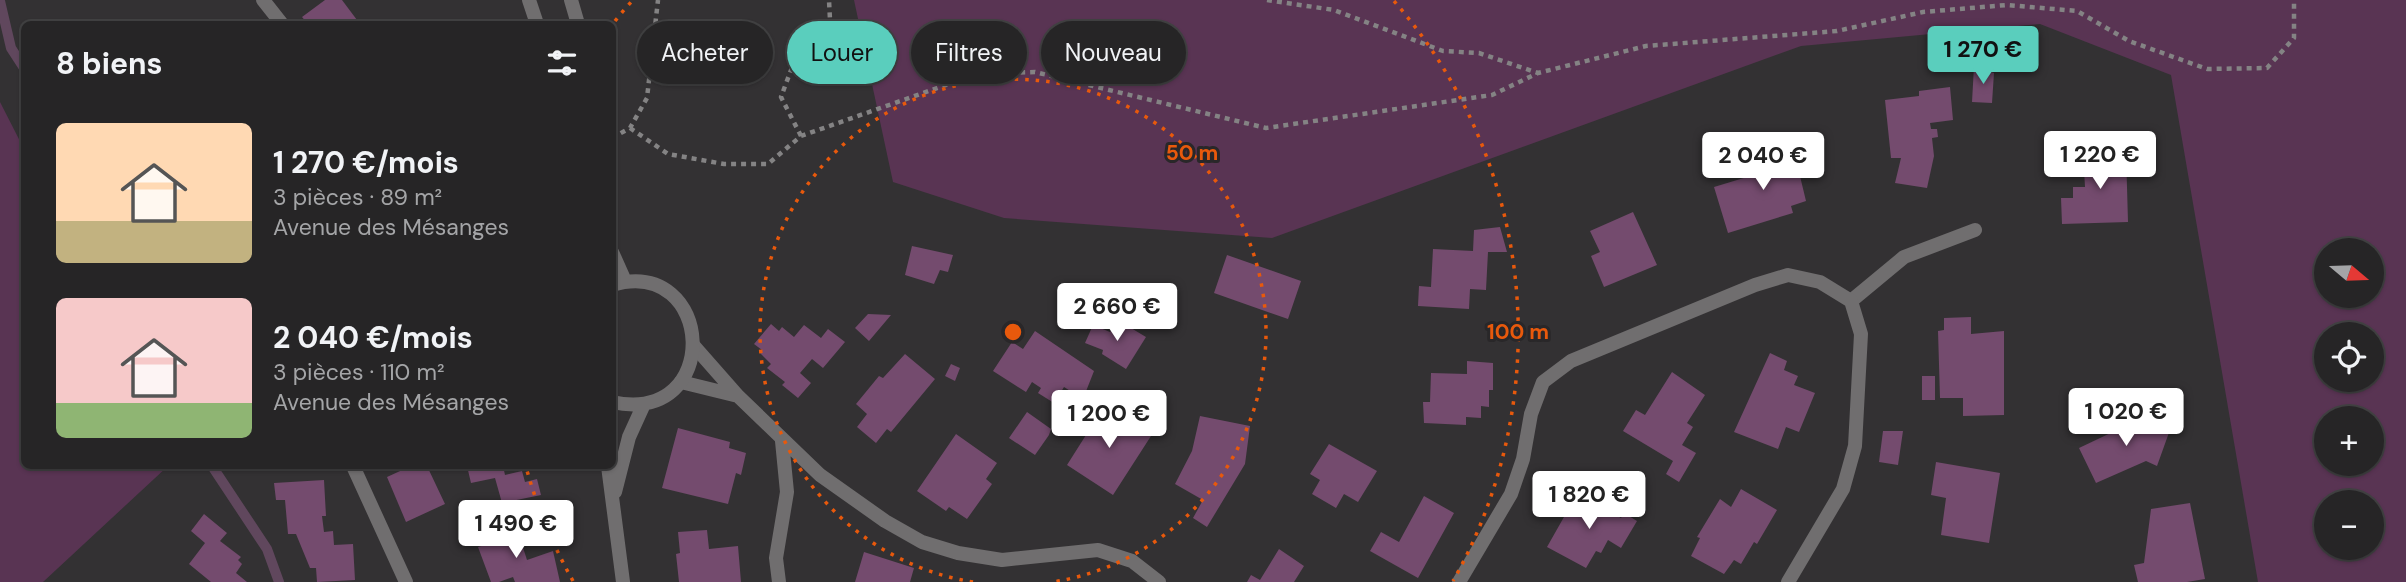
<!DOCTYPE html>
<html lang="fr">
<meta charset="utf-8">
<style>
body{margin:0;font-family:"DM Sans",sans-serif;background:#323132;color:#f1f3f6;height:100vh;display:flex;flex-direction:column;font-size:26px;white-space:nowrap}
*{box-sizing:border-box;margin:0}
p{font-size:23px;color:#a4a5a7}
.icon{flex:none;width:38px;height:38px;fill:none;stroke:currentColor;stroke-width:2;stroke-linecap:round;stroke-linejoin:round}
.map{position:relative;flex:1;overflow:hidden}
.drawer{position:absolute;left:21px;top:21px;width:595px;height:448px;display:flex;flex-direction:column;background:#262526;border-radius:10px;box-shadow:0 2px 5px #0004,0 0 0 2px #424243}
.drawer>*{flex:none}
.top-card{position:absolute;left:637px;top:21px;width:665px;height:63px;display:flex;gap:14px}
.needle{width:46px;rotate:109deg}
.tools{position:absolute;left:2314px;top:238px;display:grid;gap:14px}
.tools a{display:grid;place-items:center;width:70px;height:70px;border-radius:50%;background:#262526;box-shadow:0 2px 5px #0004,0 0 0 2px #424243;font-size:35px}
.price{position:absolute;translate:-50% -60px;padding:0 16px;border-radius:7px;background:#fff;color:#222;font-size:23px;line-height:46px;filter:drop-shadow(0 2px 4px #0008)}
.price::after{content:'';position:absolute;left:50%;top:42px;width:21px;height:16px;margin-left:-10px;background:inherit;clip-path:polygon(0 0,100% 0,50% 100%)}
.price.on{background:#5acebd;color:#111}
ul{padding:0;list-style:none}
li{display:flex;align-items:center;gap:21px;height:175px;padding:0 35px}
li span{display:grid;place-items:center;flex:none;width:196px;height:140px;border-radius:10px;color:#555}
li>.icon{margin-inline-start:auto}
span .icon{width:84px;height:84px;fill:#fffc;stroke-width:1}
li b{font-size:30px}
h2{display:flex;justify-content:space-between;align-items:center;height:84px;padding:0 35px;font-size:30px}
.pill{padding:0 24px;border-radius:32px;background:#262526;box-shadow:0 2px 5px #0004,0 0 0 2px #424243;font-size:24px;line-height:63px}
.pill.on{background:#5acebd;color:#111}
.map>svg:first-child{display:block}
.green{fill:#593453;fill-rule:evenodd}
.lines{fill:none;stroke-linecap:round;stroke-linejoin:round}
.stream{stroke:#60475d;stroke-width:10}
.building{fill:#744b6e}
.path{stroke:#848384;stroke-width:4.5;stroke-dasharray:5 5;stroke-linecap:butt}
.service{stroke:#706e6f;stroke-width:14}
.minor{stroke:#706e6f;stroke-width:14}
.tertiary{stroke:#706e6f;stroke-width:14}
.ring{fill:none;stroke:#e8590c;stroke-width:3.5;stroke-dasharray:3.5 7}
.centre{fill:#e8590c;stroke:#292729;stroke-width:3.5}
.ring-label{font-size:21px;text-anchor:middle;font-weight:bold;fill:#e8590c;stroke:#292729;stroke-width:6;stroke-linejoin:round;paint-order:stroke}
</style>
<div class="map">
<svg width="2406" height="582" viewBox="0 0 2406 582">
<rect width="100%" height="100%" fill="#333133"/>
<path class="green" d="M854,0H2406V582H2258L2171,75L2040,24L1801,46L1272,238L1004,218L893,182ZM2326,250H2371V296H2326ZM2326,334H2371V380H2326ZM2326,418H2371V464H2326ZM2326,502H2371V548H2326Z
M0,102L24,149V466H168L43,582H0Z"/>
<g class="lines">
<path class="stream" d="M0,1L11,48L24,68
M212,466L267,549L279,582"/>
</g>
<path class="building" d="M325,0H342L360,24H308L302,17Z
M1974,66L1994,73L1992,103L1972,102Z
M1950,87L1953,120L1930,123L1931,129H1937L1938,137L1932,138L1934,156L1927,188L1895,183L1901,158H1891L1885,100L1919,96V91Z
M1792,143L1806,201L1791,206L1793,213L1728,233L1714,187L1747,177L1745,169L1775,160L1771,150Z
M2083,152H2126L2128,222L2062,224L2061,198H2073V187H2085Z
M1633,212L1657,265L1604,287L1591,256L1600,252L1590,231Z
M1500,227L1507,252H1488L1486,290L1470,289L1469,309L1418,306L1419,286L1431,287L1433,249L1473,251L1474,230Z
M912,246L953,255L948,272L940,270L934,284L905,275Z
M1227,255L1301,281L1288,319L1214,293Z
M868,314L891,315L869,341L855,328Z
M1971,317V334L2004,331V415L1963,416V398H1940L1938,331L1944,330V318Z
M1116,319L1146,337L1126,369L1102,354L1103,350L1085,343L1093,325L1110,332Z
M771,324L779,331L782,327L794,337L804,325L821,338L828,329L845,342L823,368L812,359L800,373L811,383L798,398L782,385L785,382L767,368L771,364L760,353L762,350L754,344Z
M1035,331L1094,371L1083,399L1064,387L1054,403L1038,393L1041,388L1032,382L1026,392L993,371L1012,342L1023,349Z
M1770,353L1787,361L1784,370L1798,376L1794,385L1815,393L1799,432L1786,427L1778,449L1734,432Z
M905,354L935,379L891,432L887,429L876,443L857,427L867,414L856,404L879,376L883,378Z
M1467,361L1493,363V390H1489V407L1481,406V418L1466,417V425L1424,423L1423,402H1430L1431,373L1467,374Z
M951,364L960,368L955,381L945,376Z
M1672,372L1705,395L1687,423L1693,427L1682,445L1696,453L1679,482L1666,474L1673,461L1623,431L1636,410L1645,415Z
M1922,376H1935V400H1922Z
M1105,405L1151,436L1113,495L1067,465Z
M1027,412L1051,429L1049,435L1035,455L1009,438Z
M2133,412L2171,427L2157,466L2146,461L2096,483L2079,448L2119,429L2126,432Z
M1200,416L1250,426L1245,464L1207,527L1193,518L1203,500L1175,484L1192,451Z
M678,428L730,442L729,448L746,453L741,475L736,473L728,504L662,488Z
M1883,431H1903L1898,465L1879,462Z
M956,434L997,463L986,479L992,484L967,519L949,507L946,511L917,491Z
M1329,444L1377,471L1358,502L1344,494L1336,508L1312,494L1320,480L1310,474Z
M1936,462L2000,473L1989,543L1941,535L1946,498L1931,495Z
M411,466H427L445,504L406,522L387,477Z
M467,466H503L505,475L522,471L525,482L537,479L541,495L502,503L495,478L471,483Z
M324,480L326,516H322L324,532L333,531L334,545L353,544L355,580L317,582L316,568H310L296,534H288L285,500H276L274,483Z
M1741,489L1777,510L1757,544L1754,542L1741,564L1734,560L1724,574L1691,556L1700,538L1697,537L1720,499L1731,507Z
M1577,494L1621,518L1624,513L1637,521L1621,548L1608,540L1601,553L1596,551L1586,568L1547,547Z
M1424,496L1454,513L1418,578L1370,551L1381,532L1399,542Z
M2190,503L2205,579L2187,582H2138L2134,565L2144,563L2151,509Z
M204,514L227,533L220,541L241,557L238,560L242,564L236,573L247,582H211L189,564L205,543L191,531Z
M515,523L527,560L553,551L560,582H515L513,577L499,582H491L478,547L498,541L495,530Z
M707,530L709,549L738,546L741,582H679L676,554L680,553L678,532Z
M1279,549L1304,566L1294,582H1247L1251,575L1260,580Z
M864,552L914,568L910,582H855Z"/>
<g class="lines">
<path class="path" d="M1267,0L1334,10L1443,51L1479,53L1538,73
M630,128L668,154L724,164H768L801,136L977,74L1035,72L1266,128L1492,95L1538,73L1646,46L1837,31L1923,12L2007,5L2077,11L2129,41L2207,69L2267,68L2294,38V0
M801,136L781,97L794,62L815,45L830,20L829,0
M612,138L630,128L647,98L658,0"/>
<path class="service" d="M263,0L282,24
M571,0L578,24
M1851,301L1904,257L1975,230"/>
<path class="minor" d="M694,346L738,396L820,475L885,521L922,542L958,553L1002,560L1098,550L1132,561L1159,582
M681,382L738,396
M353,466L406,582
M779,582L776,558L787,492L782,441
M1459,582L1511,494L1523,459L1531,414L1543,382L1571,361L1755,285L1788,275L1820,282L1851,301L1861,334L1855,446L1843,489L1788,582"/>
<path class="tertiary" d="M529,0L537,24
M612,252L625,281
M612,285C715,255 724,426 612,402
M608,466L623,582
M615,492L629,437L644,404"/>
</g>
<g class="ring">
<path d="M973 582A253 253 0 1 1 1053 582"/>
<path d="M573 581A505 505 0 0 1 526 467M615 21A505 505 0 0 1 632 1M1394 1A505 505 0 0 1 1453 581"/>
</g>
<circle cx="1013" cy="332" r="10" class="centre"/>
<g class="ring-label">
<text x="1192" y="160">50 m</text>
<text x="1518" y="339">100 m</text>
</g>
</svg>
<div class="tools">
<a><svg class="needle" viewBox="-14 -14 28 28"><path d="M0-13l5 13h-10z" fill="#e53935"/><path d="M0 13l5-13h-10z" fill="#a4a5a7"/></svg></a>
<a><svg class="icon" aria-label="locate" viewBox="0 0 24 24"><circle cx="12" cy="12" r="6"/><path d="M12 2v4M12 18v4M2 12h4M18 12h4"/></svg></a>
<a>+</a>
<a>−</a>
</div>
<b class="price on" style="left:1983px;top:86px">1 270 €</b>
<b class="price" style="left:2100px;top:191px">1 220 €</b>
<b class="price" style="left:1763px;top:192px">2 040 €</b>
<b class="price" style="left:1117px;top:343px">2 660 €</b>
<b class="price" style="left:2126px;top:448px">1 020 €</b>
<b class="price" style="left:1109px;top:450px">1 200 €</b>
<b class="price" style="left:1589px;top:531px">1 820 €</b>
<b class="price" style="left:516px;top:560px">1 490 €</b>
<div class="top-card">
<a class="pill">Acheter</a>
<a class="pill on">Louer</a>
<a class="pill">Filtres</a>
<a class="pill">Nouveau</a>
</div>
<section class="drawer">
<h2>8 biens<svg class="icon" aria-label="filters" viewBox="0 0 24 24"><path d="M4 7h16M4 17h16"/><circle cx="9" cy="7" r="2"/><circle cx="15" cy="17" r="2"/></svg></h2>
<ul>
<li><span style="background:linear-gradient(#ffd9b3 70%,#c2b280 0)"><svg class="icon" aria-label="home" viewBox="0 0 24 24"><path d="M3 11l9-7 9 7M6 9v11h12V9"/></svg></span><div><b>1 270 €/mois</b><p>3 pièces · 89 m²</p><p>Avenue des Mésanges</p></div></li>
<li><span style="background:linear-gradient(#f6c9c9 75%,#8fb573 0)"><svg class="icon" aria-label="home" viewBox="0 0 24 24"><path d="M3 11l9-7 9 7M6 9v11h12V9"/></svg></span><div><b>2 040 €/mois</b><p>3 pièces · 110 m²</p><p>Avenue des Mésanges</p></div></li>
</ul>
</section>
</div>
